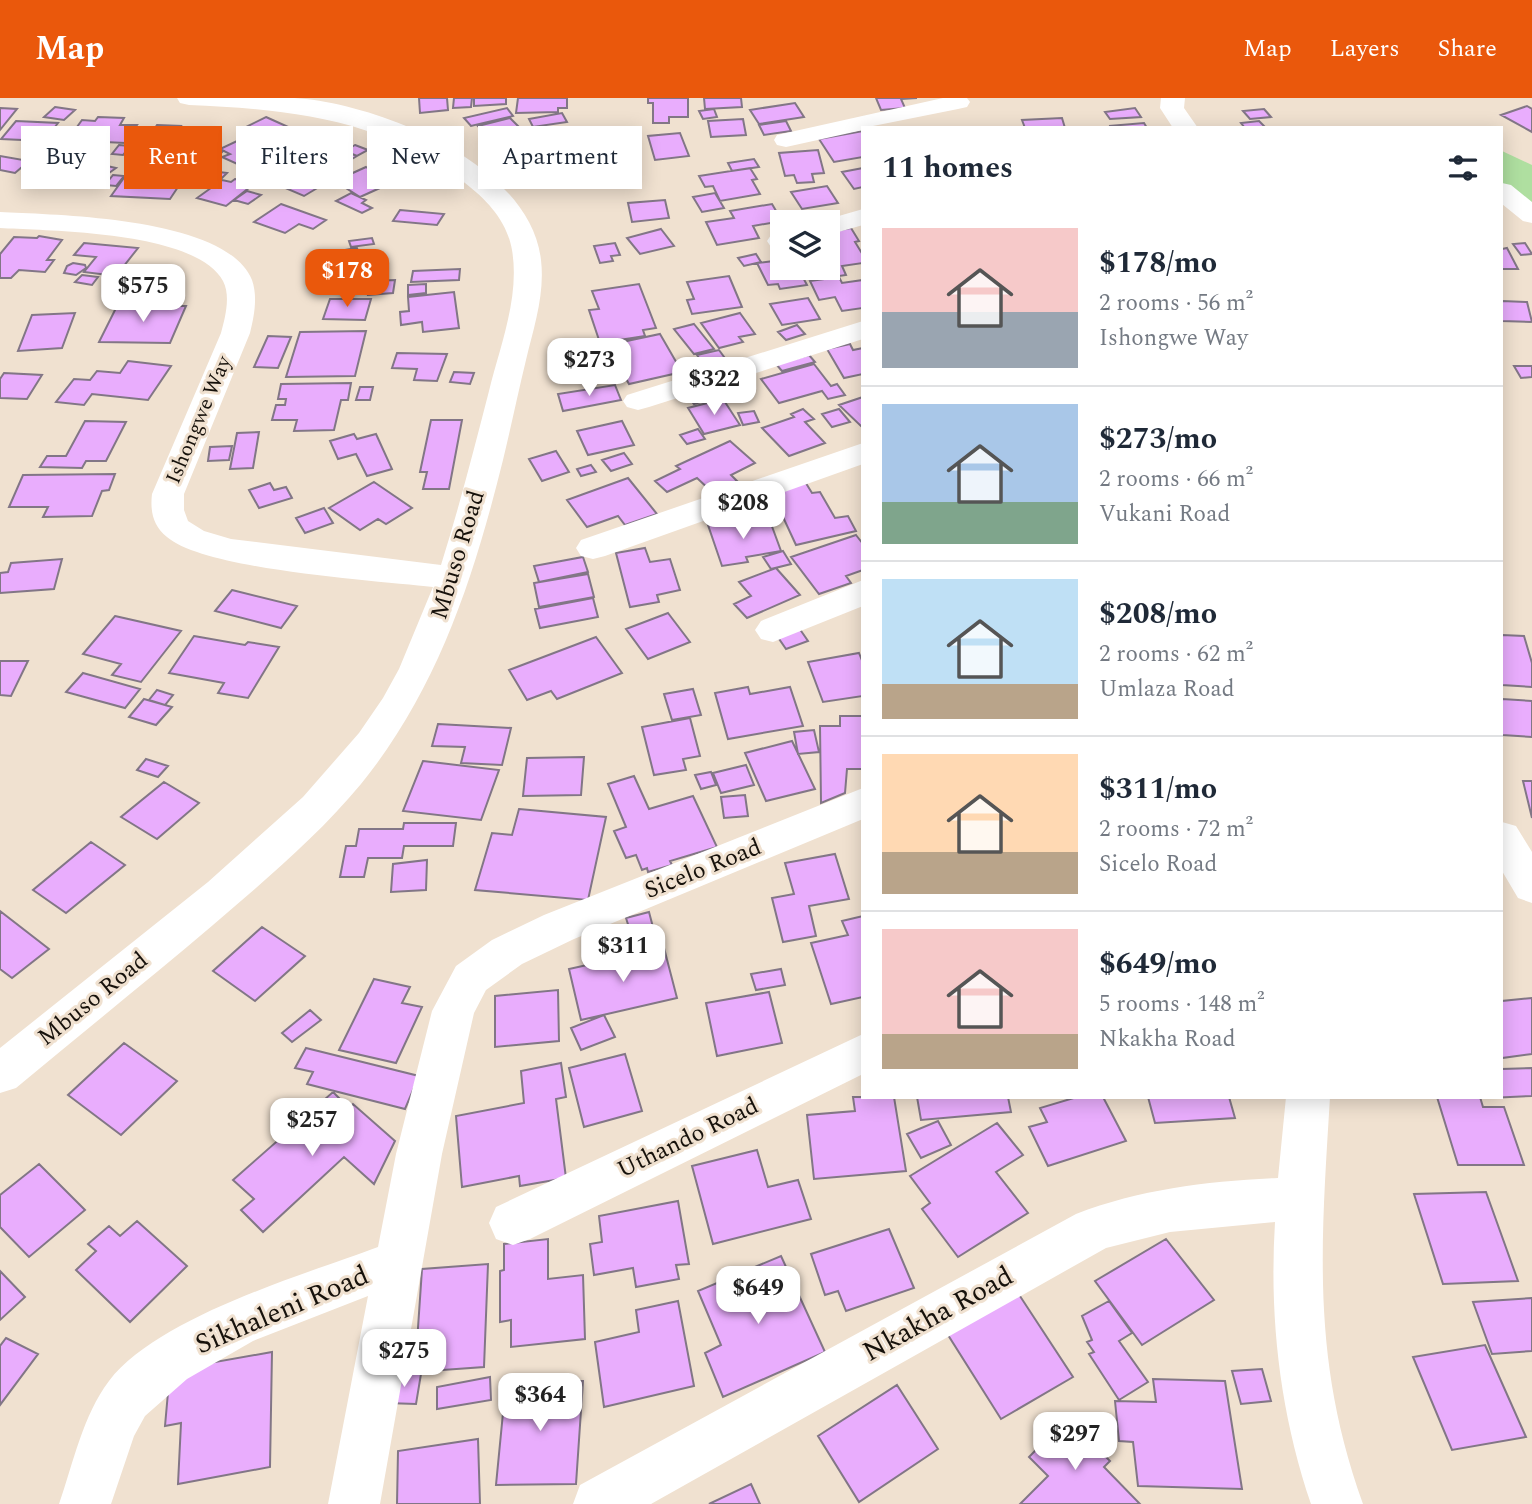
<!DOCTYPE html>
<meta charset="utf-8">
<style>
body{margin:0;font-family:Spectral,serif;background:#f2f2f3;color:#1f2937;height:100vh;display:flex;flex-direction:column;font-size:26px;white-space:nowrap}
*{box-sizing:border-box;margin:0}
p{font-size:23px;color:#747a83}
.icon{flex:none;width:38px;height:38px;fill:none;stroke:currentColor;stroke-width:2;stroke-linecap:round;stroke-linejoin:round}
.map{position:relative;flex:1;overflow:hidden}
.drawer{position:absolute;left:861px;top:28px;width:642px;height:973px;display:flex;flex-direction:column;background:#fff;border-radius:0px;box-shadow:0 4px 18px #0003}
.drawer>*{flex:none}
.top-card{position:absolute;left:21px;top:28px;width:665px;height:63px;display:flex;gap:14px}
.tools{position:absolute;left:770px;top:112px;display:grid;gap:14px}
.tools a{display:grid;place-items:center;width:70px;height:70px;border-radius:0px;background:#fff;box-shadow:0 4px 18px #0003;font-size:35px}
.price{position:absolute;translate:-50% -60px;padding:0 16px;border-radius:14px;background:#fff;color:#222;font-size:23px;line-height:46px;filter:drop-shadow(0 2px 4px #0008)}
.price::after{content:'';position:absolute;left:50%;top:42px;width:21px;height:16px;margin-left:-10px;background:inherit;clip-path:polygon(0 0,100% 0,50% 100%)}
.price.active{background:#ea580c;color:#fff}
ul{padding:0;list-style:none}
li{display:flex;align-items:center;gap:21px;height:175px;padding:0 21px}
li+li{border-top:2px solid #e0e1e3}
li span{display:grid;place-items:center;flex:none;width:196px;height:140px;border-radius:0px;color:#555}
li>.icon{margin-inline-start:auto}
span .icon{width:84px;height:84px;fill:#fffc;stroke-width:1}
li b{font-size:30px}
h2{display:flex;justify-content:space-between;align-items:center;height:84px;padding:0 21px;font-size:30px}
.tag{padding:0 24px;border-radius:0px;background:#fff;box-shadow:0 4px 18px #0003;font-size:24px;line-height:63px}
.tag.active{background:#ea580c;color:#fff}
header{display:flex;align-items:center;gap:42px;box-sizing:border-box;height:98px;padding:0 35px;background:#ea580c;color:#fff}
header strong{font-size:33px}
nav{display:flex;gap:38px;margin-inline-start:auto;font-size:24px}
.map>svg:first-child{display:block}
.green{fill:#afdfa0}
.building{fill:#e9adfd;stroke:#827686;stroke-width:2}
.lines{fill:none;stroke-linecap:round;stroke-linejoin:round}
.minor{fill:#fff;fill-rule:evenodd}
.labels{text-anchor:middle;dominant-baseline:central;stroke-width:6;stroke-linejoin:round;paint-order:stroke}
.far-street-label{font-size:21px;fill:#16110b;stroke:#f0e1d0}
.street-label{font-size:24px;fill:#16110b;stroke:#f0e1d0}
.near-street-label{font-size:28px;fill:#16110b;stroke:#f0e1d0}
</style>
<header>
<strong>Map</strong>
<nav><a>Map</a><a>Layers</a><a>Share</a></nav>
</header>
<div class="map">
<svg width="1532" height="1406" viewBox="0 0 1532 1406">
<rect width="100%" height="100%" fill="#f0e1d0"/>
<path class="green" d="M1502,53L1532,67V107L1502,85Z"/>
<path class="building" d="M419,0H447L448,12L420,15Z
M454,0H472L471,9L453,10Z
M474,0H506V6L474,8Z
M518,0H567V10H558V14L516,15Z
M648,0H688V19H669V25H653V5H648Z
M704,0H741L742,9L705,11Z
M876,0H917L901,1L905,10L881,12Z
M795,5L804,19L759,26L750,12Z
M1527,8L1532,11V34L1501,17Z
M55,9L75,12L64,22L44,19Z
M0,10L17,11L0,32Z
M507,10L513,18L471,28L464,20Z
M1135,10L1141,19L1110,21L1105,14Z
M714,11L717,19L703,21L699,13Z
M1264,11L1271,19L1250,21L1243,13Z
M562,15L567,24L533,29L529,21Z
M98,19L124,20L120,27H137L125,45L85,43L84,46H100L93,55L59,54L82,22L95,23Z
M266,19L315,41L290,54L284,52L273,57L259,51L248,60L257,64L246,70L222,59L230,56L220,51L250,37L240,32Z
M510,20L525,35L492,44L478,28Z
M1062,20L1065,30H1025L1022,22Z
M743,21L746,37L711,39L708,23Z
M16,23L58,25L44,43L1,41Z
M786,23L791,33L764,37L759,27Z
M1259,23L1266,30H1245L1241,25Z
M1144,25L1147,30L1109,28Z
M157,27L181,28L179,32L212,34L200,52L140,53Z
M863,33V59L834,64L819,41Z
M680,35L689,58L655,62L648,38Z
M551,40L560,54L542,57L533,44Z
M317,42L357,58L330,74L339,77L304,98L255,77Z
M119,47L130,48L123,57L112,56Z
M355,47L368,52L357,58L345,53Z
M205,52L223,53L216,61L198,60Z
M818,52L824,75L812,76L814,84L797,85L794,77L785,78L779,55Z
M394,53L415,63L402,69L383,59Z
M0,58L29,63L15,75L0,72Z
M61,59L96,66L66,90L31,83Z
M754,61L759,69L732,73L728,65Z
M33,62L47,64L37,72L23,70Z
M557,62L566,75L548,79L539,66Z
M107,68L116,70L102,80L93,77Z
M366,69L391,85L360,99L335,83Z
M750,70L757,81L752,82L760,96L720,103L713,88L705,89L699,78Z
M863,70V89L854,91L842,74Z
M211,73L227,75L220,82L205,80Z
M113,77L124,78L116,88L105,87Z
M126,77L184,80L170,101L111,98Z
M235,81L248,85L244,88L250,89L226,108L197,100L222,82L231,84Z
M827,88L838,105L802,111L791,94Z
M247,93L261,97L248,106L234,102Z
M351,95L366,102L362,105L372,110L362,115L336,103Z
M715,95L724,110L702,114L693,99Z
M665,102L669,120L632,124L628,105Z
M281,106L326,122L313,131L299,126L285,135L254,124Z
M772,106L782,123L753,128L759,140L717,147L706,124L734,120L730,113Z
M400,112L444,116L437,127L393,123Z
M851,130L859,143L855,144L863,157V165L842,168L846,177L812,182L805,170H828V134Z
M661,131L674,148L640,156L627,140Z
M39,138L62,142L47,162H54L45,174L19,172L11,180H0V156L14,139L37,140Z
M372,140L374,146L351,149L349,143Z
M84,145L138,150L116,178L84,174L96,159L74,157Z
M615,145L620,157L611,158L613,163L600,165L594,148Z
M1525,145L1532,156L1521,157L1513,146Z
M357,150L365,181L323,188L316,157Z
M1507,150L1518,171H1502V151Z
M756,156L761,164L744,168L738,160Z
M782,162V170H798L807,187L780,191L778,186L768,187L757,165Z
M73,165L85,167L86,170L76,177L64,175L67,168Z
M460,171L459,182L411,184L413,173Z
M82,177L98,179L92,187L75,184Z
M729,178L742,209L692,216L687,202L694,201L687,184Z
M839,179L842,185L863,182V210L842,213L835,199L819,202L810,183Z
M395,182L393,195L368,197L370,183Z
M426,186V195L408,197V187Z
M639,186L656,230L643,232L645,238L600,245L589,212L599,211L592,193Z
M161,191L160,198L139,200L140,193Z
M454,194L459,230L423,234L422,224L401,227L400,214L409,213L408,199Z
M808,200L820,221L782,227L770,206Z
M330,201H371L365,222L323,221Z
M1502,203L1527,204L1532,224L1502,223Z
M117,208H186L170,245L99,244Z
M75,215L62,250L18,253L32,217Z
M740,215L755,236L739,239L743,244L719,250L701,225Z
M694,226L714,251L694,256L674,231Z
M797,227L805,236L786,242L778,234Z
M366,233L355,278L286,279L300,234Z
M660,236L682,274L629,286L625,279L597,285L588,268L595,267L590,256L611,252L608,247Z
M268,238L291,239L278,270L254,269Z
M850,246L853,252L863,250V276L844,280L827,251Z
M719,252L727,263L705,269L697,257Z
M397,255L447,256L437,283L414,282L417,271L392,270Z
M809,257L815,264L782,273L776,266Z
M128,263L171,268L148,302L92,296L84,307L56,304L74,281L90,282L97,273L120,275Z
M814,266L831,288L837,286L845,297L828,301L822,293L779,305L761,281Z
M1514,268H1532V279L1521,280Z
M454,274L474,275L470,286L450,284Z
M4,275L42,277L27,301L0,300V281Z
M728,281L738,292L694,306L685,295Z
M351,285L348,302H341L334,332L294,333L297,322H272L276,307H285L286,301H278L281,286Z
M615,287L621,302L563,313L558,296Z
M360,289H373L370,302H356Z
M863,299V330L839,307Z
M723,301L740,327L704,336L688,310Z
M803,311L814,321L805,324L825,345L789,358L762,330L794,319L791,316Z
M839,311L850,324L832,329L822,316Z
M754,313L759,324L743,327L738,315Z
M431,322H462L449,391H423L427,374H420Z
M85,323L126,324L106,363H86L82,370L40,369L47,358H66Z
M622,323L634,347L588,357L577,333Z
M698,331L705,341L687,346L680,337Z
M259,334L253,370L230,371L237,335Z
M354,336L357,341L376,336L392,371L367,378L356,356L338,361L330,343Z
M730,343L755,365L731,377L737,383L712,394L697,380L667,394L655,383L680,371L676,368Z
M232,348L229,362L208,363L210,349Z
M556,353L569,374L542,383L529,361Z
M624,355L632,366L611,373L602,362Z
M591,367L596,374L581,378L577,371Z
M115,376L109,392L102,393L92,418L43,419L48,409H9L23,377Z
M628,380L657,416L625,427L618,418L587,429L567,402Z
M804,382L812,395L820,394L835,420L848,418L856,433L796,447L770,391Z
M374,384L412,410L386,426L378,421L360,432L329,410Z
M270,385L274,392L286,389L292,400L259,410L249,392Z
M760,402L771,418L754,423L743,408Z
M324,410L333,425L305,435L296,420Z
M733,423L735,428L770,423L781,453L746,459L748,464L722,468L708,427Z
M856,437L863,446V472L846,478L851,485L819,496L791,459Z
M645,450L650,464L670,461L680,492L657,497L659,504L630,509L616,455Z
M783,453L791,466L771,471L763,459Z
M583,459L588,474L539,484L534,468Z
M62,461L54,491L0,495V475L8,474L11,465Z
M776,470L800,497L747,520L734,506L751,498L739,484Z
M588,476L594,499L539,509L534,485Z
M232,492L297,508L281,530L215,513Z
M593,500L598,519L540,530L535,511Z
M668,515L690,544L648,561L626,531Z
M115,518L181,533L141,584L112,577L121,566L83,556Z
M797,527L808,543L786,551L775,535Z
M1502,537L1524,538L1532,565V589L1502,587Z
M194,538L245,547L248,544L279,549L248,600L218,595L224,585L169,575Z
M596,539L622,575L557,601L551,593L527,602L509,572Z
M859,555L863,565V598L823,604L808,564Z
M0,563H28L11,598L0,597Z
M83,575L140,591L125,610L66,594Z
M748,589L750,596L790,589L803,628L728,641L715,595Z
M693,591L701,617L672,622L664,596Z
M157,592L173,597L165,607L149,602Z
M144,601L172,609L156,627L129,619Z
M1502,601L1532,603V639L1502,637Z
M840,618H863V671H847L845,695L821,705L820,628H840Z
M690,620L700,658L683,661L686,672L654,677L642,629Z
M438,626L511,630L502,667L461,665L465,649L432,648Z
M814,632L819,654L798,656L794,634Z
M792,643L815,691L766,703L745,655Z
M584,659L581,697L523,698L527,660Z
M146,661L168,668L158,679L137,672Z
M423,663L499,672L481,722L403,713Z
M746,667L754,687L721,695L713,675Z
M711,674L716,687L701,691L695,677Z
M634,678L649,711L693,698L717,749L670,763L672,767L648,774L647,770L642,772L636,757L626,760L614,733L626,729L608,686Z
M1523,683H1532V720Z
M164,684L199,705L157,741L121,719Z
M745,697L748,718L724,720L721,699Z
M519,711L606,719L588,802L475,792L492,735L512,737Z
M404,725H456L453,748H404L402,760H368L364,779H340L346,748H356L359,731H403Z
M91,744L125,767L66,815L33,792Z
M835,756L849,801L809,808L816,838L783,844L772,800L794,796L785,765Z
M427,762L426,792L391,794L393,766Z
M0,813L49,851L12,880L0,871Z
M649,814L654,833L632,839L626,820Z
M863,818V899L831,906L811,845L848,837L842,823Z
M262,829L305,858L255,903L213,873Z
M664,850L677,900L581,922L569,871Z
M781,871L785,887L756,892L751,876Z
M374,881L410,889L402,905L422,909L396,965L339,952Z
M558,892L559,943L495,949V898Z
M769,894L782,945L717,958L706,905Z
M1532,900V956L1502,960V903Z
M310,912L321,922L292,944L282,935Z
M604,917L615,939L581,952L571,930Z
M124,945L177,983L121,1037L68,997Z
M306,950L419,978L405,1011L307,986L313,974L295,970Z
M625,956L642,1013L584,1029L569,970Z
M561,965L566,999L556,1001L566,1080L520,1088L519,1078L462,1089L456,1018L524,1005L521,973Z
M1532,970V998L1489,1000L1502,999V971Z
M333,994L349,1010L353,1006L395,1043L374,1086L344,1059L263,1134L241,1112L254,1101L233,1082Z
M853,999H894L906,1073L814,1081L807,1017L855,1013Z
M917,999H1008L1011,1014L921,1022Z
M1077,999H1103L1126,1043L1048,1068L1029,1029L1047,1024L1040,1010Z
M1148,999H1229L1235,1020L1155,1025Z
M1437,999H1480L1483,1009H1504L1524,1067H1458Z
M938,1023L951,1047L921,1060L907,1036Z
M997,1025L1023,1057L996,1074L1028,1115L958,1159L922,1111L930,1105L910,1078Z
M757,1052L768,1089L798,1082L811,1121L713,1146L692,1068Z
M39,1066L85,1112L29,1159L0,1129V1097Z
M1486,1094L1518,1183L1443,1186L1414,1096Z
M678,1103L689,1166L676,1167L679,1181L636,1189L633,1170L594,1177L590,1146L602,1144L599,1118Z
M137,1123L187,1168L130,1224L76,1172L96,1153L88,1146L109,1128L120,1138Z
M889,1131L914,1190L846,1213L838,1193L825,1197L811,1156Z
M548,1141V1181L583,1177L585,1241L511,1249V1222L500,1224V1173L504,1172V1146Z
M1166,1141L1214,1202L1142,1247L1095,1183Z
M781,1158L825,1254L723,1299L705,1255L721,1247L698,1193Z
M488,1166L484,1269L415,1274L422,1171Z
M0,1173L25,1199L0,1222Z
M1014,1189L1073,1279L1001,1321L943,1229Z
M1532,1200V1253L1492,1256L1473,1204Z
M678,1203L694,1288L604,1309L595,1244L639,1234L636,1212Z
M1109,1203L1132,1235L1119,1243L1148,1284L1119,1302L1089,1256L1094,1254L1087,1244L1092,1242L1082,1218Z
M6,1240L38,1256L0,1307V1248Z
M1485,1247L1526,1339L1452,1352L1413,1259Z
M272,1254L270,1369L178,1386L181,1325L165,1328L170,1272Z
M1262,1271L1271,1303L1241,1306L1232,1273Z
M393,1275L421,1276L416,1306L387,1305Z
M490,1279L491,1302L437,1311V1289Z
M1153,1281L1225,1283L1242,1391L1138,1388L1133,1344L1119,1343L1115,1303L1156,1304Z
M583,1283L576,1386L496,1387L506,1284Z
M897,1287L938,1351L859,1404L818,1338Z
M1067,1320L1110,1363L1104,1369L1140,1406H1020L1048,1378L1029,1359Z
M478,1341L480,1406H397L398,1353Z
M751,1386L760,1406H709Z"/>
<g class="lines">
<path class="minor" d="M177,0C216,0 255,0 294,0C377,5 530,65 541,162C545,196 534,229 526,262C518,295 511,329 503,362C474,479 438,591 361,686C317,739 264,783 213,827C148,882 81,936 16,990L0,995V950L208,784L303,699L359,635L383,600L399,571L433,489C378,483 205,472 167,439C153,428 150,413 152,396L221,235C225,220 231,198 223,183C196,133 51,133 0,130V114C58,117 227,119 252,182C258,199 254,219 250,235L184,396V412L188,423L204,433L231,441L441,467C459,410 474,351 489,293C500,248 520,199 512,152C507,123 487,102 465,85C384,21 289,11 189,7L180,5Z
M943,0H967L970,4L967,9L958,11L863,30V32L786,49L777,47L774,42L777,37L786,35Z
M1161,0H1185L1184,10L1198,30H1173L1160,10Z
M1502,85L1511,87L1532,104V125L1523,123L1502,106Z
M863,111V127L828,137V124H818Z
M782,135V151L771,149L767,143L771,137Z
M863,223V241L649,309L638,312L627,309L623,303L627,297Z
M863,345V366L605,458L593,461L581,458L576,450L581,442Z
M863,482V508L773,544L761,541L755,532L761,523Z
M863,690V721L574,841L522,866L486,892L474,915L442,1056L380,1406H328L368,1198L253,1243L187,1281L145,1318L134,1338L111,1406H59C73,1366 83,1317 109,1283C158,1219 303,1177 378,1149L396,1056L432,913L456,868L492,842L544,817Z
M1502,724L1516,728L1532,754V805L1518,800L1502,773Z
M863,936V976L530,1141L513,1147L496,1141L489,1125L496,1109Z
M1286,999H1330C1321,1148 1311,1261 1363,1406H1311C1280,1315 1269,1220 1275,1124L1170,1134L1106,1150L651,1406H573L580,1387L1076,1116C1141,1091 1209,1083 1278,1080Z"/>
</g>
<g class="labels">
<g class="far-street-label">
<text transform="translate(199 322) rotate(-67)">Ishongwe Way</text>
</g>
<g class="street-label">
<text transform="translate(458 457) rotate(-73)">Mbuso Road</text>
<text transform="translate(703 771) rotate(-22)">Sicelo Road</text>
<text transform="translate(93 901) rotate(-39)">Mbuso Road</text>
<text transform="translate(688 1040) rotate(-26)">Uthando Road</text>
</g>
<g class="near-street-label">
<text transform="translate(282 1212) rotate(-23)">Sikhaleni Road</text>
<text transform="translate(938 1216) rotate(-29)">Nkakha Road</text>
</g>
</g>
</svg>
<div class="tools">
<a><svg class="icon" aria-label="layers" viewBox="0 0 24 24"><path d="M12 4l9 5-9 5-9-5zM3 14l9 5 9-5"/></svg></a>
</div>
<b class="price active" style="left:347px;top:211px">$178</b>
<b class="price" style="left:143px;top:226px">$575</b>
<b class="price" style="left:589px;top:300px">$273</b>
<b class="price" style="left:714px;top:319px">$322</b>
<b class="price" style="left:743px;top:443px">$208</b>
<b class="price" style="left:623px;top:886px">$311</b>
<b class="price" style="left:312px;top:1060px">$257</b>
<b class="price" style="left:758px;top:1228px">$649</b>
<b class="price" style="left:404px;top:1291px">$275</b>
<b class="price" style="left:540px;top:1335px">$364</b>
<b class="price" style="left:1075px;top:1374px">$297</b>
<div class="top-card">
<a class="tag">Buy</a>
<a class="tag active">Rent</a>
<a class="tag">Filters</a>
<a class="tag">New</a>
<a class="tag">Apartment</a>
</div>
<section class="drawer">
<h2>11 homes<svg class="icon" aria-label="filters" viewBox="0 0 24 24"><path d="M4 7h16M4 17h16"/><circle cx="9" cy="7" r="2"/><circle cx="15" cy="17" r="2"/></svg></h2>
<ul>
<li><span style="background:linear-gradient(#f6c9c9 60%,#9aa5b1 0)"><svg class="icon" aria-label="home" viewBox="0 0 24 24"><path d="M3 11l9-7 9 7M6 9v11h12V9"/></svg></span><div><b>$178/mo</b><p>2 rooms · 56 m²</p><p>Ishongwe Way</p></div></li>
<li><span style="background:linear-gradient(#a9c7e8 70%,#7fa58c 0)"><svg class="icon" aria-label="home" viewBox="0 0 24 24"><path d="M3 11l9-7 9 7M6 9v11h12V9"/></svg></span><div><b>$273/mo</b><p>2 rooms · 66 m²</p><p>Vukani Road</p></div></li>
<li><span style="background:linear-gradient(#bfe0f5 75%,#b9a48a 0)"><svg class="icon" aria-label="home" viewBox="0 0 24 24"><path d="M3 11l9-7 9 7M6 9v11h12V9"/></svg></span><div><b>$208/mo</b><p>2 rooms · 62 m²</p><p>Umlaza Road</p></div></li>
<li><span style="background:linear-gradient(#ffd9b3 70%,#b9a48a 0)"><svg class="icon" aria-label="home" viewBox="0 0 24 24"><path d="M3 11l9-7 9 7M6 9v11h12V9"/></svg></span><div><b>$311/mo</b><p>2 rooms · 72 m²</p><p>Sicelo Road</p></div></li>
<li><span style="background:linear-gradient(#f6c9c9 75%,#b9a48a 0)"><svg class="icon" aria-label="home" viewBox="0 0 24 24"><path d="M3 11l9-7 9 7M6 9v11h12V9"/></svg></span><div><b>$649/mo</b><p>5 rooms · 148 m²</p><p>Nkakha Road</p></div></li>
</ul>
</section>
</div>
